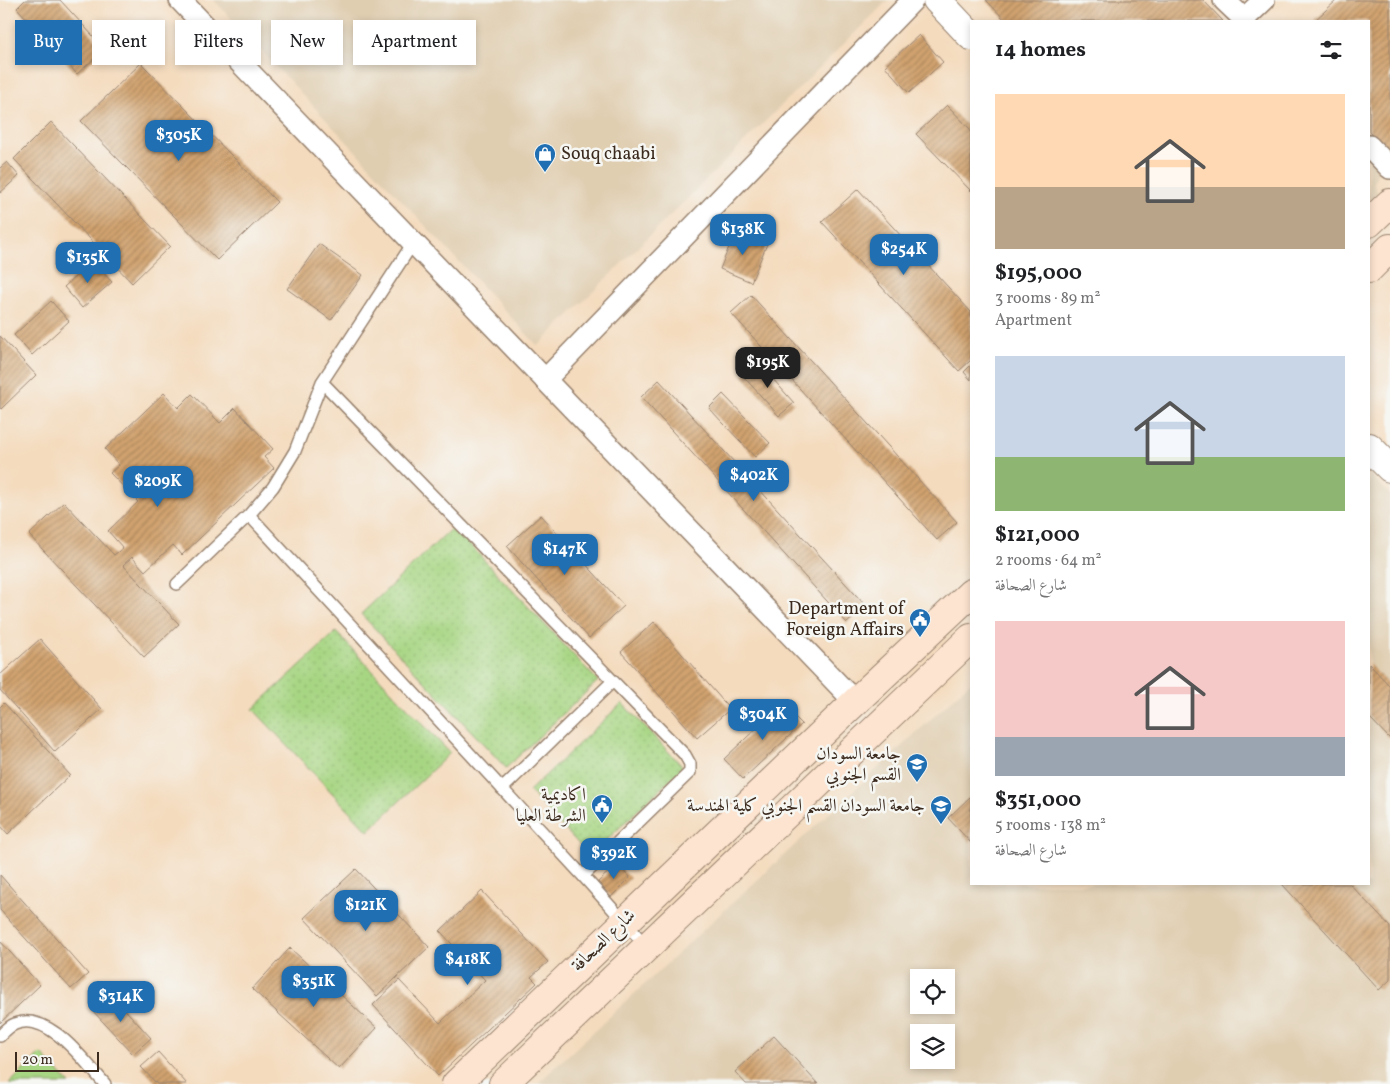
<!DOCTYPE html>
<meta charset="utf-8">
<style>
body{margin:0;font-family:Vollkorn,Amiri,serif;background:#f2f2f2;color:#202124;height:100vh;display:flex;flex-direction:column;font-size:19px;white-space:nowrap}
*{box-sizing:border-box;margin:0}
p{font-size:16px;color:#757577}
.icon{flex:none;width:28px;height:28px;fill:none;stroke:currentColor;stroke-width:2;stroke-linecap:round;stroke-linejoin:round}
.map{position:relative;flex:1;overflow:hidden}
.drawer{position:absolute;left:970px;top:20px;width:400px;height:865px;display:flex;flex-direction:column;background:#fff;border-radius:0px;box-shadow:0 2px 8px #0003}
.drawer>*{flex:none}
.hud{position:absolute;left:15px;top:20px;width:475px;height:45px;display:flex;gap:10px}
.buttons{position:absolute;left:910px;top:969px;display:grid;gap:10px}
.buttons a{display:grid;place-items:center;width:45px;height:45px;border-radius:0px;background:#fff;box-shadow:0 2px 8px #0003;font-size:25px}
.scale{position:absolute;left:15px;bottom:12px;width:84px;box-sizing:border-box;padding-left:5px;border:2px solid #3b2a1e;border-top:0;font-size:14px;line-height:18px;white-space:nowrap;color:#3b2a1e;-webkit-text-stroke:4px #f6f6f2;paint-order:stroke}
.price{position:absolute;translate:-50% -42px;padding:0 11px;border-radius:10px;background:#1f6fb2;color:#fff;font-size:16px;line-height:32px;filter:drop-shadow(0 1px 2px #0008)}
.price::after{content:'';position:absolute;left:50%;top:30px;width:15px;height:11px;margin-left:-8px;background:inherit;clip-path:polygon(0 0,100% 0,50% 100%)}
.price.active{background:#222;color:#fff}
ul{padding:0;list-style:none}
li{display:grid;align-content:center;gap:10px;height:265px;padding:0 25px}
li span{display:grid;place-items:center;height:155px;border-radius:0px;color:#555}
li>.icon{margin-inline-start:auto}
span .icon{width:90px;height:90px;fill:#fffc;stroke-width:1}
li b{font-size:21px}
h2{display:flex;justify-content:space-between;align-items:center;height:60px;padding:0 25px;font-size:21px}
.chip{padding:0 18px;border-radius:0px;background:#fff;box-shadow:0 2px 8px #0003;font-size:18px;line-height:45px}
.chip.active{background:#1f6fb2;color:#fff}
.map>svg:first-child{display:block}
.built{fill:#e0ceb1;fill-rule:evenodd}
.grass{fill:#a7d683;stroke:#718050}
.park{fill:url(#park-dots);stroke:#718050}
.building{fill:url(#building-hatch)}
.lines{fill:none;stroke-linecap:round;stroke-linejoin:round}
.service-casing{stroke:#98826e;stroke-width:14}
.minor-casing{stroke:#98826e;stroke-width:24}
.tertiary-casing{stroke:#98826e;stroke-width:30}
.secondary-casing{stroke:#98826e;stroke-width:30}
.service{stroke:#fff;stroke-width:11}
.minor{stroke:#fff;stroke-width:21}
.tertiary{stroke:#fff;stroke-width:28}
.secondary{stroke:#fde4d0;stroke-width:28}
.labels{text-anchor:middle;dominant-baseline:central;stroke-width:5;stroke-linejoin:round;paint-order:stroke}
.poi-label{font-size:18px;fill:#3b2a1e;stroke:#f6f6f2;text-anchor:end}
.street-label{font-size:18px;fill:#3b2a1e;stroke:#f6f6f2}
</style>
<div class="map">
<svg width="1390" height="1084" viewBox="0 0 1390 1084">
<defs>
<pattern id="park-dots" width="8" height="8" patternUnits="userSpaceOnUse" patternTransform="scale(1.25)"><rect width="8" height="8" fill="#a7d683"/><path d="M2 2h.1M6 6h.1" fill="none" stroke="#91b871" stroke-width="1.8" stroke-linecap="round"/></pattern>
<pattern id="building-hatch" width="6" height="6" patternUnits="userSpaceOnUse" patternTransform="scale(1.25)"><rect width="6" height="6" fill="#d1a370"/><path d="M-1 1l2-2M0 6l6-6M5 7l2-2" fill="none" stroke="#ab855b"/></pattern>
</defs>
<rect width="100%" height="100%" fill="#f6f6f2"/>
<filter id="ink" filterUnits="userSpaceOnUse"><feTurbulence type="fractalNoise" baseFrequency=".02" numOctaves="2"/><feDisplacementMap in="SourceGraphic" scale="10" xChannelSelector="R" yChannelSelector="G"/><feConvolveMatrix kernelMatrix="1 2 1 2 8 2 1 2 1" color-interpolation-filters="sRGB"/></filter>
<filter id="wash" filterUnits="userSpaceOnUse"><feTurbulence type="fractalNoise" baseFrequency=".0096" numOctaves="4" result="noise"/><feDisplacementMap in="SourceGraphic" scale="20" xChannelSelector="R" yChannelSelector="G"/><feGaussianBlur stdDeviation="1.12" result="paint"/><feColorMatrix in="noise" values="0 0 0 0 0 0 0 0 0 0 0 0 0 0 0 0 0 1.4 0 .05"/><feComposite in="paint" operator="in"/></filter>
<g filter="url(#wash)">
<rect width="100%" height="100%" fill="#f4dbbe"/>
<path class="built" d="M214,0H888L538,346Z
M1369,155L1379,166L1374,184L1384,209L1369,223Z
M1369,473L1390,495V1084H537L971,682V884H1369ZM919,978H946V1005H919ZM919,1032H946V1060H919Z"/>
<path class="grass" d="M41,1053L70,1084H9Z"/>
<path class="park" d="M453,527L598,681L506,768L361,614Z
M336,632L450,753L368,831L253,709Z
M622,703L683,767L590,856L529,791Z"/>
<g id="blocks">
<path class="building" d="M25,0H60L105,49L77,74L17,8Z
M986,0H1203L1223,21H1006Z
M1337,0H1390V156L1369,132V21H1314Z
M919,35L943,62L909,93L885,66Z
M141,63L277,202L217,260L81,121Z
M947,105L971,130V191L916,134Z
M51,122L170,246L132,283L14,159Z
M7,162L19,176L0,193V168Z
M858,189L971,312V360L959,371L822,222Z
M736,230L767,244L751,282L720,269Z
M319,244L363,275L331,320L287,289Z
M92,261L112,282L82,308L64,287Z
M751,295L957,522L937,540L731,313Z
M51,301L69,321L32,355L14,335Z
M0,336L36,375L1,409L0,408Z
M758,362L794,403L779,416L743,376Z
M971,365V380L964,372Z
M659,380L866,606L847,623L641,397Z
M164,393L178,408L192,394L220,423L235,408L273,449L264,457L274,468L182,555L173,545L145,571L132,557L123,565L179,624L144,657L29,535L64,502L114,555L123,548L108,531L138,502L110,473L119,465L105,449Z
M723,394L770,443L755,457L709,408Z
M541,515L624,606L589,638L507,546Z
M654,622L730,709L697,738L621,652Z
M40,639L102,709L55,752L0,690V675Z
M1369,664L1390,686V739L1369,717Z
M4,703L70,775L8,834L0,825V707Z
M782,704L802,724L743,779L724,759Z
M971,796V843L948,818Z
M617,864L630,878L611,897L598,882Z
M356,869L429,947L377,996L304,918Z
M0,875L88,974L71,989L0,910Z
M1282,884H1350L1390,927V980L1379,990Z
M482,891L548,962L531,977L537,983L438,1076L373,1005L399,980L440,1023L485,980L440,931Z
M0,941L40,985L0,1023Z
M290,948L377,1028L339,1069L252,989Z
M109,992L151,1038L133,1054L91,1009Z
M774,1036L818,1084H746L735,1072Z
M158,1052L187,1084H157L141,1067Z"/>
</g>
</g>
<g filter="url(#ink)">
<use href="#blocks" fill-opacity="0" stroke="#98826e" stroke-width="1"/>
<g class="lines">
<g class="service-casing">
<path id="service" d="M322,382L685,755L690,764V772L583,876
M249,515L583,876L647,947
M177,584L249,515L273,487L295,451L322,382L413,243
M502,789L613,681
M0,1036C4,1032 9,1026 15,1024C48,1010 85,1062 105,1084"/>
</g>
<g class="minor-casing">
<path id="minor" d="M180,0L855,702
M1224,0L1246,21
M1244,19L1264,0
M1369,146L1390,168
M545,380L913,0"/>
</g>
<g class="tertiary-casing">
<path id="tertiary" d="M937,0L971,36
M1369,447L1390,468"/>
</g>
<g class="secondary-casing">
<path id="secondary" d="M1369,223L1390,203
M1369,269L1390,248
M456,1084L855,702L971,593
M503,1084L971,638"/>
</g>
<use href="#service" class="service"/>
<use href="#minor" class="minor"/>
<use href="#tertiary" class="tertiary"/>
<use href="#secondary" class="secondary"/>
</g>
</g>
<defs>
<g id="shop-pin" transform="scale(1.125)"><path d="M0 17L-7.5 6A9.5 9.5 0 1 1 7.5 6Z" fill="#1f6fb2" stroke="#f6f6f2"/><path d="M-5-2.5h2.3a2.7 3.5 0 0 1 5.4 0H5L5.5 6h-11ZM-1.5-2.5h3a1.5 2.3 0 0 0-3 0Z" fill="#fff"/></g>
<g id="civic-pin" transform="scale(1.125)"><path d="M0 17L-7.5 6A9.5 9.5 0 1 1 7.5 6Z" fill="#1f6fb2" stroke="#f6f6f2"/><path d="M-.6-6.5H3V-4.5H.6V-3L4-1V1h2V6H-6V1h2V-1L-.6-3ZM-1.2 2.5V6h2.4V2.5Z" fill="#fff"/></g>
<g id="university-pin" transform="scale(1.125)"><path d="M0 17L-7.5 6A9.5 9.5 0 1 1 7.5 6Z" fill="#1f6fb2" stroke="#f6f6f2"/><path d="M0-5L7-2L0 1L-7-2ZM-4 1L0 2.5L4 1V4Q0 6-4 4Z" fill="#fff"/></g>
</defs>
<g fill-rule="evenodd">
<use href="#shop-pin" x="545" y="154"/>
<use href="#civic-pin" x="920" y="619"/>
<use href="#university-pin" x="917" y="764"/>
<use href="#civic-pin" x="602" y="805"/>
<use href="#university-pin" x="941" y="806"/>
</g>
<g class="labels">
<g class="poi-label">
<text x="561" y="154" text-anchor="start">Souq chaabi</text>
<text x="904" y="609">Department of<tspan x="904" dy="21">Foreign Affairs</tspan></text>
<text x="901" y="754">جامعة السودان<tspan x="901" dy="21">القسم الجنوبي</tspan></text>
<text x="586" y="795">اكاديمية<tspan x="586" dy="21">الشرطة العليا</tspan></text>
<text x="925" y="806">جامعة السودان القسم الجنوبي كلية الهندسة</text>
</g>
<g class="street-label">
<text transform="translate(604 941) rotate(-44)">شارع الصحافة</text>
</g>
</g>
</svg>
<div class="buttons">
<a><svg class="icon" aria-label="locate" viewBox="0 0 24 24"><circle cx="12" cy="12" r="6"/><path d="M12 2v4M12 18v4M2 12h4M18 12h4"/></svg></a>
<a><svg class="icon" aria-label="layers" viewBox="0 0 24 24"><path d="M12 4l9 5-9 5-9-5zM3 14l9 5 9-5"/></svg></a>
</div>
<div class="scale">20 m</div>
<b class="price" style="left:179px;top:162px">$305K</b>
<b class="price" style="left:743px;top:256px">$138K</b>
<b class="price" style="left:904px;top:276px">$254K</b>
<b class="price" style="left:88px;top:284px">$135K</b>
<b class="price active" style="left:768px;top:389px">$195K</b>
<b class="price" style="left:754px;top:502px">$402K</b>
<b class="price" style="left:158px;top:508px">$209K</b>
<b class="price" style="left:565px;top:576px">$147K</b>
<b class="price" style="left:763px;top:741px">$304K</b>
<b class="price" style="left:614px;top:880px">$392K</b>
<b class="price" style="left:366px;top:932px">$121K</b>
<b class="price" style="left:468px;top:986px">$418K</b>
<b class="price" style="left:314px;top:1008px">$351K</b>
<b class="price" style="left:121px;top:1023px">$314K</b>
<div class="hud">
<a class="chip active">Buy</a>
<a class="chip">Rent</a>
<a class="chip">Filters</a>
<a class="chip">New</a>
<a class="chip">Apartment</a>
</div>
<section class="drawer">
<h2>14 homes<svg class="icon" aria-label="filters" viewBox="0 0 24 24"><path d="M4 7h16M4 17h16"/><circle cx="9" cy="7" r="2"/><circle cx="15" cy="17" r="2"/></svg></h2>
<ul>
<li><span style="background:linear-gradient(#ffd9b3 60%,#b9a48a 0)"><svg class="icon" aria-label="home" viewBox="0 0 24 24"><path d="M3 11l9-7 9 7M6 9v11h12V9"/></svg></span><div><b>$195,000</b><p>3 rooms · 89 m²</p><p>Apartment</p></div></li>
<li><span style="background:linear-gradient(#c9d6e8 65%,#8fb573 0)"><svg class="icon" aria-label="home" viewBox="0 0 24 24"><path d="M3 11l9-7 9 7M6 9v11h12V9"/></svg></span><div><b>$121,000</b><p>2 rooms · 64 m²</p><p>شارع الصحافة</p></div></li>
<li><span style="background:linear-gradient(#f6c9c9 75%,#9aa5b1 0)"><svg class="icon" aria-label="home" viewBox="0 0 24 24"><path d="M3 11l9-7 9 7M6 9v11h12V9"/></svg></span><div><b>$351,000</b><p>5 rooms · 138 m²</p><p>شارع الصحافة</p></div></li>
</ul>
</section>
</div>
